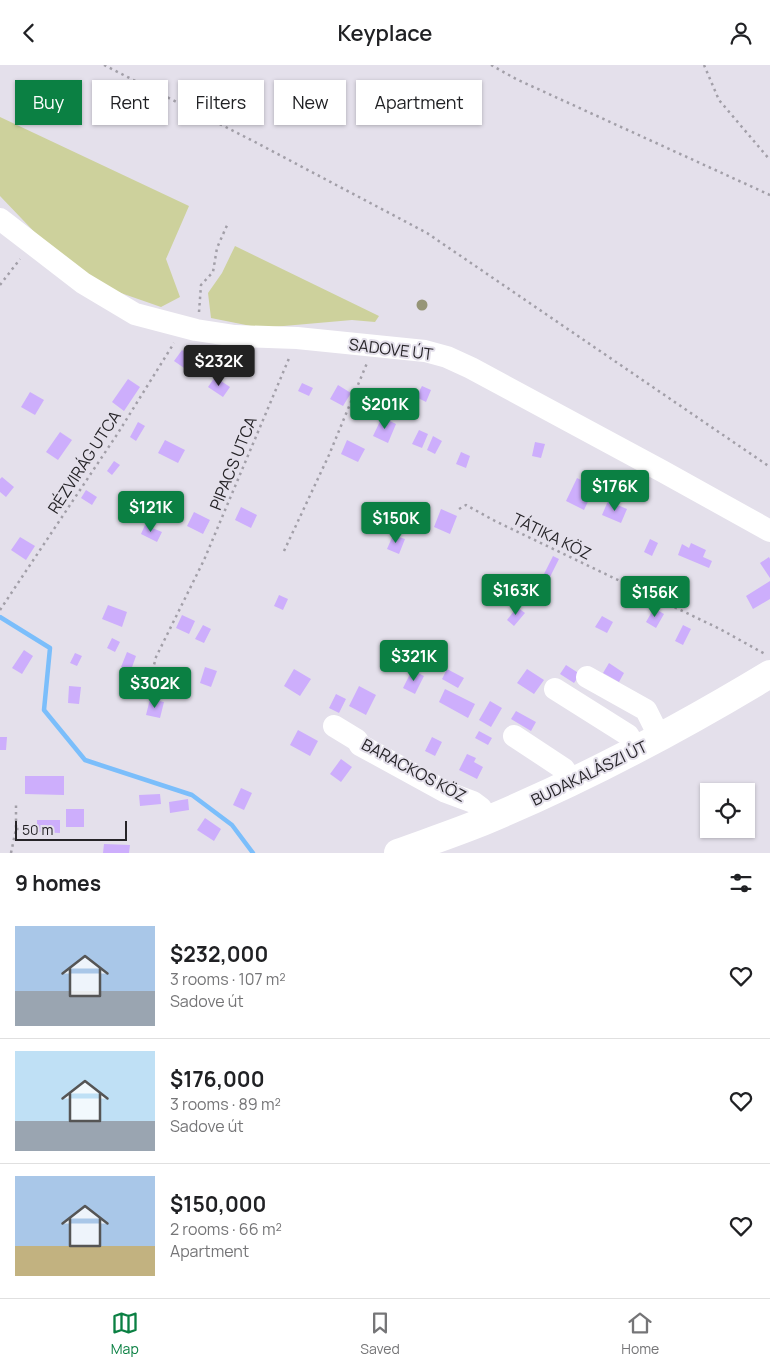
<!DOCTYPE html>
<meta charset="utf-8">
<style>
body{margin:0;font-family:Manrope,sans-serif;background:#f2f2f2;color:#202124;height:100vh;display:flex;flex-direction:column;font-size:19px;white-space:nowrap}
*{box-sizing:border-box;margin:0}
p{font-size:16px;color:#757577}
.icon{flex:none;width:28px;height:28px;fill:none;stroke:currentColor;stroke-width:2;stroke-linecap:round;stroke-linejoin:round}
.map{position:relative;height:788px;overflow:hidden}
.drawer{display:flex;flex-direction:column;background:#fff;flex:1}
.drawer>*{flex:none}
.hud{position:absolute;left:15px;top:15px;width:500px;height:45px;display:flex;gap:10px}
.tools{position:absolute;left:700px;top:718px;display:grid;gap:10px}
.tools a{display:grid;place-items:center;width:55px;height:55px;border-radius:0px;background:#fff;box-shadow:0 1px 4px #0004;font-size:25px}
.scale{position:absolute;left:15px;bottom:12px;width:112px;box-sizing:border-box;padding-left:5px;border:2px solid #262428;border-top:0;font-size:14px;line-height:18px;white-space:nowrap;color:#262428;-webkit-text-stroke:4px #e4e0eb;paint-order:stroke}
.price{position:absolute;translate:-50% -42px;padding:0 11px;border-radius:5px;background:#0b8043;color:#fff;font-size:16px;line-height:32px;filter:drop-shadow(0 1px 2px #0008)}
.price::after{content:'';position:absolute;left:50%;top:30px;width:15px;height:11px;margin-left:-8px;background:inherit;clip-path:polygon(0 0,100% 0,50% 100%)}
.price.current{background:#222;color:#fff}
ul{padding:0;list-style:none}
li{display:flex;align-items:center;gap:15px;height:125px;padding:0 15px}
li+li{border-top:1px solid #e0e0e0}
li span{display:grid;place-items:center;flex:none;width:140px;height:100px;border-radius:0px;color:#555}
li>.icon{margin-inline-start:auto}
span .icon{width:60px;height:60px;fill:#fffc;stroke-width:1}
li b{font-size:21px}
h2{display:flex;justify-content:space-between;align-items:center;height:60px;padding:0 15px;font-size:21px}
.tag{padding:0 18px;border-radius:0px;background:#fff;box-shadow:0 1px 4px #0004;font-size:18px;line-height:45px}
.tag.current{background:#0b8043;color:#fff}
header{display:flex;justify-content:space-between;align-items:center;height:65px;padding:0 15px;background:#fff;font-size:22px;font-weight:600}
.menu{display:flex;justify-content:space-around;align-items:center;height:70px;border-top:1px solid #e0e0e0;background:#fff;font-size:14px;color:#757577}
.menu a{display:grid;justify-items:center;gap:2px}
.menu .current{color:#0b8043}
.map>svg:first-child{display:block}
.green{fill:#cdd19c}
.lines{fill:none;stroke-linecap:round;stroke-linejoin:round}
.stream{stroke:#7bbefb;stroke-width:4.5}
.building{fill:#cdaefc}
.path{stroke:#a29fa8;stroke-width:2.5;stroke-dasharray:2.5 4;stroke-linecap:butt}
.minor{stroke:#fff;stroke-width:22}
.major{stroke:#fff;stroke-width:28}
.tree{fill:#969577}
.labels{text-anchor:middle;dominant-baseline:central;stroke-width:4;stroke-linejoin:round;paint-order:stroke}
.street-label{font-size:16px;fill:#262428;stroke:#e4e0eb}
</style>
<header><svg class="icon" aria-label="back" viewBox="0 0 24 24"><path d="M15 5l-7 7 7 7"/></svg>Keyplace<svg class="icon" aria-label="person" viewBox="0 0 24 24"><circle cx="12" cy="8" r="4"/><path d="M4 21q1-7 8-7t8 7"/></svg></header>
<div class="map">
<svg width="770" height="788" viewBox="0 0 770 788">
<rect width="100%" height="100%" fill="#e4e0eb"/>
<path class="green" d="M0,52L189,141L166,194L180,232L161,242L118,227L63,194L43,176L0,131Z
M235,181L379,251L375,257L352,255L261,263L211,253L208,228L222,208Z"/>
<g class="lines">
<path class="stream" d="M0,552L50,583L44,645L85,695L192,730L232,760L253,788"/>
</g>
<path class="building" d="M182,285L195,295L187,305L174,296Z
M222,287L228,291L221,303L215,299Z
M215,312L230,322L223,332L208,322Z
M128,314L140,322L124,346L112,337Z
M302,318L313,323L309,331L298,326Z
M338,320L351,328L343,341L330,334Z
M422,321L431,325L426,337L416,332Z
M30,327L44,335L35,350L21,342Z
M382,352L396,359L388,378L373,371Z
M138,357L145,361L136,376L130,372Z
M419,365L428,369L422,383L412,379Z
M60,367L72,375L58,395L46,387Z
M433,371L442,376L435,389L427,385Z
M165,375L185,385L178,398L158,388Z
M347,375L365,384L358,397L341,389Z
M535,377L545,379L541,393L532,391Z
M461,387L470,391L466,403L456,399Z
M114,396L120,400L112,410L107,406Z
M2,412L14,422L6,432L0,427V414Z
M577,413L595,422L584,445L566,436Z
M86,425L97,432L92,440L81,433Z
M608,436L627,444L621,458L602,450Z
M241,442L257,450L251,463L235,455Z
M441,444L457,451L450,469L434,462Z
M194,447L210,455L203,469L187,461Z
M145,460L162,467L157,477L141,469Z
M393,470L405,474L399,489L387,484Z
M20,472L35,481L26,495L11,485Z
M650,474L658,478L652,491L644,487Z
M691,478L706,485L703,492L712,496L709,503L678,490L682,479L689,483Z
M553,491L559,494L550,512L544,509Z
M769,492L770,494V513L760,498Z
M770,516V534L753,544L746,531Z
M279,530L288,534L283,545L274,541Z
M108,540L127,547L122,562L102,554Z
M517,542L525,548L514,561L507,555Z
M654,543L664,549L656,563L646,557Z
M182,550L195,556L189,569L176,563Z
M602,551L613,557L607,568L595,562Z
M203,560L211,564L204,578L195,574Z
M683,560L691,564L683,580L675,576Z
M112,573L120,577L115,587L107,583Z
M24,585L33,591L22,609L12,603Z
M127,587L136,591L131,605L121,602Z
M75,588L82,591L77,601L70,598Z
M609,598L624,608L619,617L603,608Z
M566,600L580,609L574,618L560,609Z
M205,602L217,606L211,622L200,618Z
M294,604L311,614L300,631L284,621Z
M447,604L464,613L458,623L442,614Z
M527,604L544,615L534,629L517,618Z
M412,605L424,611L415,629L403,623Z
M69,621L81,622L79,639L68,638Z
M359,621L376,630L366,650L349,641Z
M445,624L475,639L468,653L439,637Z
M336,629L346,634L339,648L329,643Z
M150,634L164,637L160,653L146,650Z
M490,636L502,643L491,662L479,655Z
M516,646L536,657L531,666L511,654Z
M298,665L318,676L310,691L290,680Z
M479,666L492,673L488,680L475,673Z
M0,672H7L6,685H0Z
M432,672L442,677L435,691L425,686Z
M467,689L476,693L474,697L483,702L477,714L459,705Z
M341,694L352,702L341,717L330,709Z
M25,711H64V730L25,729Z
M241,723L252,728L244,745L233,740Z
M160,729L161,739L140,741L139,730Z
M188,734L189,745L170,748L169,737Z
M66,744H84V762H66Z
M205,753L221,764L214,776L197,765Z
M37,755H60V768L37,767Z
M104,779L130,780L129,788H103Z"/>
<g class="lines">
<path class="path" d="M104,0L255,77L427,168L770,402
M491,0L516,14L770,130
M704,0L719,35L770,95
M0,220L20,194
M199,247L201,220L213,207L217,183L228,158
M459,444L466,440L495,456L720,564L765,589
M284,486L329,390L367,298
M0,545L118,368L174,278
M151,612L156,592L204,495L290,291
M16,764H36
M11,788L16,764V740"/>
<path class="minor" d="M0,154L83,218L135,249L196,265L235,271L297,273L425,286L447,292L471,303L662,406L770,466
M587,612L646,645L660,673
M555,624L628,670L637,685
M334,661L357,675L360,680L446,727L473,737L481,743L486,755
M514,671L564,704L573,717"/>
<path class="major" d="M398,788C428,777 458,767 487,755C585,714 679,664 770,609"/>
</g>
<circle class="tree" cx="422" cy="240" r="5.5"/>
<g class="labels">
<g class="street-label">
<text transform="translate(391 284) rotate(7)">SADOVE ÚT</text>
<text transform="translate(84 397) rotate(-57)">RÉZVIRÁG UTCA</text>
<text transform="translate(233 398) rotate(-68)">PIPACS UTCA</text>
<text transform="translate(552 471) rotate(26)">TÁTIKA KÖZ</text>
<text transform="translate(414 705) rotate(28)">BARACKOS KÖZ</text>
<text transform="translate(589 708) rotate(-26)">BUDAKALÁSZI ÚT</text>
</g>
</g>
</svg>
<div class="tools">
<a><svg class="icon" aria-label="locate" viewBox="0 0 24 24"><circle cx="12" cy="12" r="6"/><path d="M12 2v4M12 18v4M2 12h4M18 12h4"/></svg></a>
</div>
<div class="scale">50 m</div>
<b class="price current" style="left:219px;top:322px">$232K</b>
<b class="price" style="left:385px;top:365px">$201K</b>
<b class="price" style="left:615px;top:447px">$176K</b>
<b class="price" style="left:151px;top:468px">$121K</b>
<b class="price" style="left:396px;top:479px">$150K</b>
<b class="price" style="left:516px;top:551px">$163K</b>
<b class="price" style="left:655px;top:553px">$156K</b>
<b class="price" style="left:414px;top:617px">$321K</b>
<b class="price" style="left:155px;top:644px">$302K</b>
<div class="hud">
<a class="tag current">Buy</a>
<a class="tag">Rent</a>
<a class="tag">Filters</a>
<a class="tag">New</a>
<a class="tag">Apartment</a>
</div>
</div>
<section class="drawer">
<h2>9 homes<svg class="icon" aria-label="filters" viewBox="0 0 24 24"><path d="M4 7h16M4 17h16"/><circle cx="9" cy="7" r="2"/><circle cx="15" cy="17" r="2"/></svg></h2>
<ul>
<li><span style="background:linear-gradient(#a9c7e8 65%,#9aa5b1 0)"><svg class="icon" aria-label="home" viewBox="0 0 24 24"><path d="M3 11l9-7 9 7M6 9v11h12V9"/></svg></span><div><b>$232,000</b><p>3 rooms · 107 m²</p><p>Sadove út</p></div><svg class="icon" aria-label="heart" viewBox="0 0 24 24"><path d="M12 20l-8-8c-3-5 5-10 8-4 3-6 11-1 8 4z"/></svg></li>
<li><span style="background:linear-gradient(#bfe0f5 70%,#9aa5b1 0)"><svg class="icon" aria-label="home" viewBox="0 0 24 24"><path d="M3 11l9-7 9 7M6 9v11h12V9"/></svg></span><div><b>$176,000</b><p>3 rooms · 89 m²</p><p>Sadove út</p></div><svg class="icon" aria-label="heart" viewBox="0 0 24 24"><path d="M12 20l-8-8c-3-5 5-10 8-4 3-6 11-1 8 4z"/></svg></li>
<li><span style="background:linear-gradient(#a9c7e8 70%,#c2b280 0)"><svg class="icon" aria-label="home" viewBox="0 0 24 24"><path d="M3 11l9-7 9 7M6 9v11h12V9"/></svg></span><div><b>$150,000</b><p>2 rooms · 66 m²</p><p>Apartment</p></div><svg class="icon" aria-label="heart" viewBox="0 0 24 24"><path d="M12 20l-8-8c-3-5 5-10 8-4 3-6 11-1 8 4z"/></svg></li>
</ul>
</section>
<nav class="menu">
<a class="current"><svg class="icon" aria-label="map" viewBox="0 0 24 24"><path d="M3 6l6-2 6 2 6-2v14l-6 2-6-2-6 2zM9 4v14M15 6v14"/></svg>Map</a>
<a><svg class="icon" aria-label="saved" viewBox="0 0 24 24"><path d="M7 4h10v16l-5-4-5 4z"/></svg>Saved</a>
<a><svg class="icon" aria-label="home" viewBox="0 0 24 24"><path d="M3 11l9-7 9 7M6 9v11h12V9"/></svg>Home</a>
</nav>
